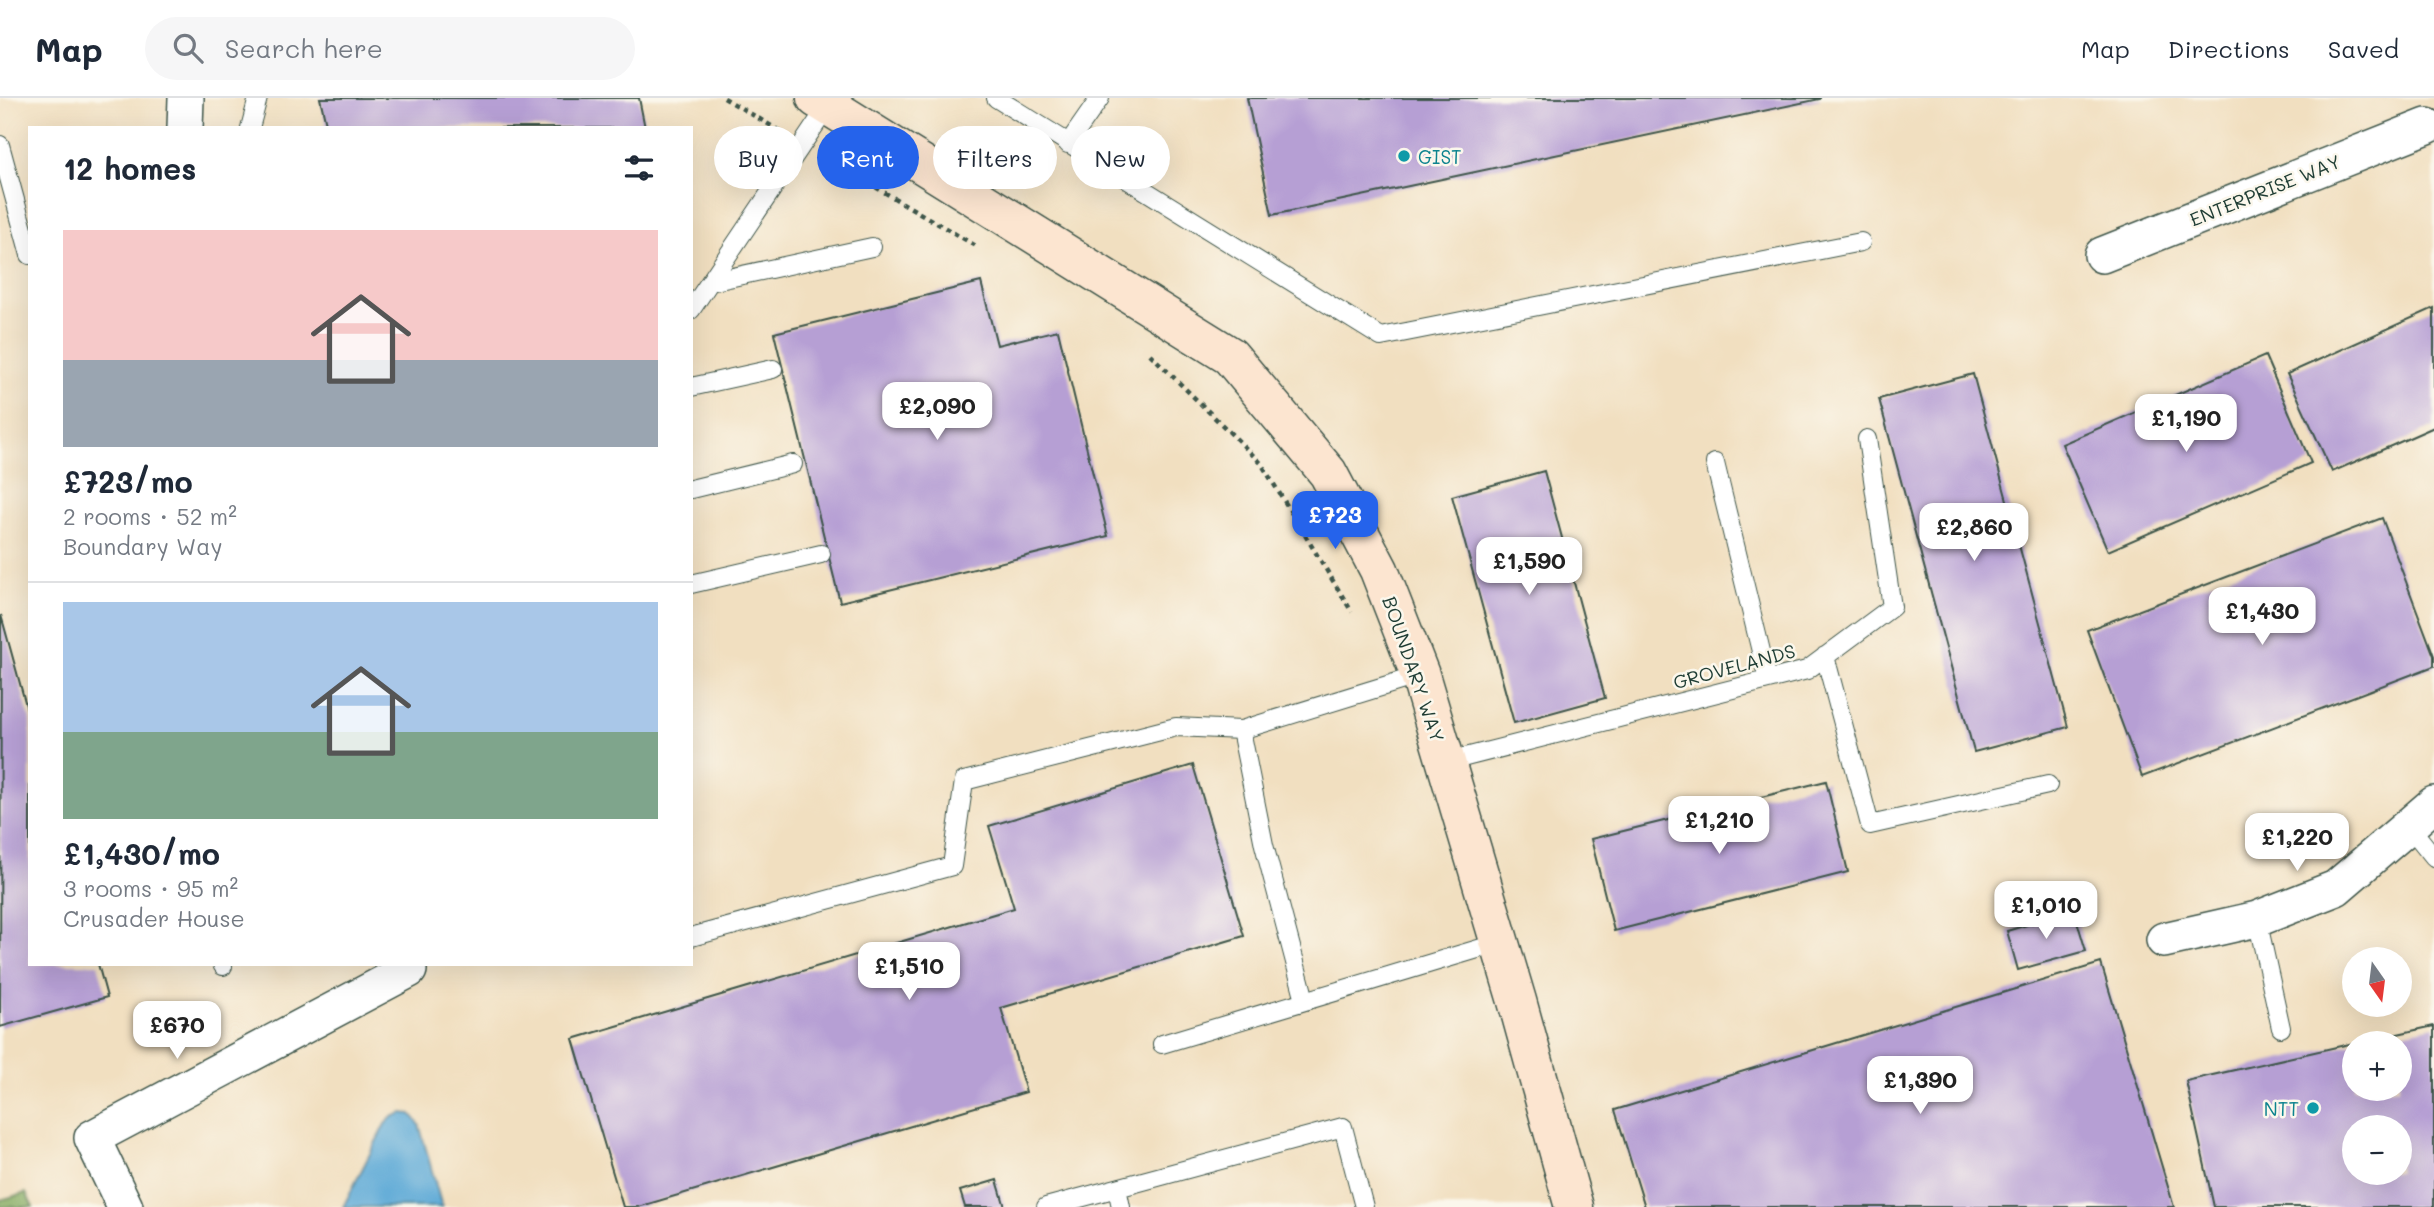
<!DOCTYPE html>
<meta charset="utf-8">
<style>
body{margin:0;font-family:Mali,sans-serif;background:#f6f6f7;color:#1f2937;height:100vh;display:flex;flex-direction:column;font-size:26px;white-space:nowrap}
*{box-sizing:border-box;margin:0}
p{font-size:23px;color:#747a83}
.icon{flex:none;width:38px;height:38px;fill:none;stroke:currentColor;stroke-width:2;stroke-linecap:round;stroke-linejoin:round}
.map{position:relative;flex:1;overflow:hidden}
.panel{position:absolute;left:28px;top:28px;width:665px;height:840px;display:flex;flex-direction:column;background:#fff;border-radius:0px;box-shadow:0 7px 28px #0002}
.panel>*{flex:none}
.top-card{position:absolute;left:714px;top:28px;width:665px;height:63px;display:flex;gap:14px}
.needle{width:46px;rotate:166deg}
.fabs{position:absolute;left:2342px;top:849px;display:grid;gap:14px}
.fabs a{display:grid;place-items:center;width:70px;height:70px;border-radius:50%;background:#fff;box-shadow:0 7px 28px #0002;font-size:35px}
.price{position:absolute;translate:-50% -60px;padding:0 16px;border-radius:14px;background:#fff;color:#222;font-size:23px;line-height:46px;filter:drop-shadow(0 2px 4px #0008)}
.price::after{content:'';position:absolute;left:50%;top:42px;width:21px;height:16px;margin-left:-10px;background:inherit;clip-path:polygon(0 0,100% 0,50% 100%)}
.price.on{background:#2563eb;color:#fff}
ul{padding:0;list-style:none}
li{display:grid;align-content:center;gap:14px;height:371px;padding:0 35px}
li+li{border-top:2px solid #e0e1e3}
li span{display:grid;place-items:center;height:217px;border-radius:0px;color:#555}
li>.icon{margin-inline-start:auto}
span .icon{width:126px;height:126px;fill:#fffc;stroke-width:1}
li b{font-size:30px}
h2{display:flex;justify-content:space-between;align-items:center;height:84px;padding:0 35px;font-size:30px}
.tag{padding:0 24px;border-radius:32px;background:#fff;box-shadow:0 7px 28px #0002;font-size:24px;line-height:63px}
.tag.on{background:#2563eb;color:#fff}
header{display:flex;align-items:center;gap:42px;box-sizing:border-box;height:98px;padding:0 35px;background:#fff;border-bottom:2px solid #e0e1e3}
header strong{font-size:33px}
nav{display:flex;gap:38px;margin-inline-start:auto;font-size:24px}
.search{width:490px;height:63px;background:#f6f6f7;display:flex;align-items:center;gap:18px;box-sizing:border-box;padding:0 24px;border-radius:38px;color:#747a83;font-size:26px}
.map>svg:first-child{display:block}
.forest{fill:#84aa60;stroke:#52744a;stroke-width:2}
.water{fill:#5eaad7;stroke:#3e7486;stroke-width:2}
.building{fill:#b69fd4;fill-rule:evenodd}
.lines{fill:none;stroke-linecap:round;stroke-linejoin:round}
.lane-casing{stroke:#3e5549;stroke-width:20}
.street-casing{stroke:#3e5549;stroke-width:38}
.secondary-casing{stroke:#3e5549;stroke-width:41}
.path{stroke:#3e5549;stroke-width:4.5;stroke-dasharray:5 5;stroke-linecap:butt}
.lane{stroke:#fff;stroke-width:18}
.street{stroke:#fff;stroke-width:35}
.secondary{stroke:#fce5d0;stroke-width:38}
.culture-dot{fill:#0f9aa8;stroke:#fbf7ec;stroke-width:2.5}
.labels{text-anchor:middle;dominant-baseline:central;stroke-width:5;stroke-linejoin:round;paint-order:stroke}
.culture-label{font-size:19px;fill:#0d838f;stroke:#fbf7ec;text-anchor:start}
.street-label{font-size:19px;fill:#1f3d34;stroke:#fbf7ec}
</style>
<header>
<strong>Map</strong>
<div class="search"><svg class="icon" aria-label="search" viewBox="0 0 24 24"><circle cx="10" cy="10" r="6"/><path d="M15 15l6 6"/></svg>Search here</div>
<nav><a>Map</a><a>Directions</a><a>Saved</a></nav>
</header>
<div class="map">
<svg width="2434" height="1109" viewBox="0 0 2434 1109">
<rect width="100%" height="100%" fill="#fbf7ec"/>
<filter id="ink" filterUnits="userSpaceOnUse"><feTurbulence type="fractalNoise" baseFrequency=".0143" numOctaves="2"/><feDisplacementMap in="SourceGraphic" scale="14" xChannelSelector="R" yChannelSelector="G"/><feConvolveMatrix kernelMatrix="1 2 1 2 8 2 1 2 1" color-interpolation-filters="sRGB"/></filter>
<filter id="wash" filterUnits="userSpaceOnUse"><feTurbulence type="fractalNoise" baseFrequency=".00686" numOctaves="4" result="noise"/><feDisplacementMap in="SourceGraphic" scale="28" xChannelSelector="R" yChannelSelector="G"/><feGaussianBlur stdDeviation="1.57" result="paint"/><feColorMatrix in="noise" values="0 0 0 0 0 0 0 0 0 0 0 0 0 0 0 0 0 1.4 0 .05"/><feComposite in="paint" operator="in"/></filter>
<g filter="url(#wash)">
<rect width="100%" height="100%" fill="#f1dfc0"/>
<path class="forest" d="M26,1095L33,1109H0V1102Z"/>
<path class="water" d="M402,1015L411,1016L419,1026L442,1109H343L385,1026L392,1019Z"/>
<g id="blocks">
<path class="building" d="M320,0H639L645,30H327Z
M1247,0H1820V1L1272,117Z
M981,184L997,247L1058,232L1108,438L840,504L774,235Z
M2434,210V329L2332,374L2287,276Z
M2265,258L2311,365L2108,453L2062,346Z
M1973,276L2068,629L1974,654L1879,301Z
M1544,373L1605,600L1514,625L1452,398Z
M2382,420L2434,558V568L2142,679L2087,532Z
M1,517L30,622V866H98L107,899L0,929Z
M1193,667L1244,838L1001,910L1026,994L638,1109H623L573,941L1014,810L989,728Z
M1826,683L1848,774L1614,833L1591,741Z
M2074,813L2086,853L2018,872L2007,833Z
M2101,865L2174,1109H1645L1615,1012Z
M2434,928V1109H2214L2186,983L2354,945V990H2399V945L2361,944ZM2354,1029H2399V1074H2354Z
M997,1082L1005,1109H965L960,1093Z"/>
</g>
</g>
<g filter="url(#ink)">
<use href="#blocks" fill-opacity="0" stroke="#3e5549" stroke-width="2"/>
<g class="lines">
<g class="lane-casing">
<path id="lane" d="M996,0L1381,239L1861,144
M250,30L258,0
M1068,46L1100,0
M0,47L30,157
M710,184L872,149
M691,212L828,8
M691,289L773,271
M1715,365L1768,582
M691,391L793,366
M691,486L821,456
M1825,558L1870,727L2048,687
M1446,664L1807,572L1892,509L1867,341
M2409,728L2434,759
M2257,821L2281,930
M691,839L952,768L964,683L1176,629L1241,632
M222,866L223,868
M1305,902L1264,747L1241,632L1420,577
M1162,946L1498,845
M1117,1090L1343,1029L1364,1109
M1046,1109L1117,1090L1121,1109"/>
</g>
<g class="street-casing">
<path id="street" d="M185,30L186,0
M2102,157L2427,28
M2164,842L2257,821L2336,790L2434,706
M125,1109L92,1040L409,872L407,866"/>
</g>
<g class="secondary-casing">
<path id="secondary" d="M816,0L1230,258L1328,375L1379,472L1420,577L1517,903L1574,1109"/>
</g>
<path class="path" d="M724,0L780,33
M824,59L976,148
M1150,256L1261,365L1352,514"/>
<use href="#lane" class="lane"/>
<use href="#street" class="street"/>
<use href="#secondary" class="secondary"/>
</g>
</g>
<g class="culture-dot">
<circle cx="1404" cy="58" r="7"/>
<circle cx="2313" cy="1010" r="7"/>
</g>
<g class="labels">
<g class="culture-label">
<text x="1418" y="58">GIST</text>
<text x="2299" y="1010" text-anchor="end">NTT</text>
</g>
<g class="street-label">
<text transform="translate(2265 92) rotate(-22)">ENTERPRISE WAY</text>
<text transform="translate(1734 568) rotate(-15)">GROVELANDS</text>
<text transform="translate(1414 571) rotate(71)">BOUNDARY WAY</text>
</g>
</g>
</svg>
<div class="fabs">
<a><svg class="needle" viewBox="-14 -14 28 28"><path d="M0-13l5 13h-10z" fill="#e53935"/><path d="M0 13l5-13h-10z" fill="#747a83"/></svg></a>
<a>+</a>
<a>−</a>
</div>
<b class="price" style="left:937px;top:344px">£2,090</b>
<b class="price" style="left:2186px;top:356px">£1,190</b>
<b class="price on" style="left:1335px;top:453px">£723</b>
<b class="price" style="left:1974px;top:465px">£2,860</b>
<b class="price" style="left:1529px;top:499px">£1,590</b>
<b class="price" style="left:2262px;top:549px">£1,430</b>
<b class="price" style="left:1719px;top:758px">£1,210</b>
<b class="price" style="left:2297px;top:775px">£1,220</b>
<b class="price" style="left:2046px;top:843px">£1,010</b>
<b class="price" style="left:909px;top:904px">£1,510</b>
<b class="price" style="left:177px;top:963px">£670</b>
<b class="price" style="left:1920px;top:1018px">£1,390</b>
<div class="top-card">
<a class="tag">Buy</a>
<a class="tag on">Rent</a>
<a class="tag">Filters</a>
<a class="tag">New</a>
</div>
<section class="panel">
<h2>12 homes<svg class="icon" aria-label="filters" viewBox="0 0 24 24"><path d="M4 7h16M4 17h16"/><circle cx="9" cy="7" r="2"/><circle cx="15" cy="17" r="2"/></svg></h2>
<ul>
<li><span style="background:linear-gradient(#f6c9c9 60%,#9aa5b1 0)"><svg class="icon" aria-label="home" viewBox="0 0 24 24"><path d="M3 11l9-7 9 7M6 9v11h12V9"/></svg></span><div><b>£723/mo</b><p>2 rooms · 52 m²</p><p>Boundary Way</p></div></li>
<li><span style="background:linear-gradient(#a9c7e8 60%,#7fa58c 0)"><svg class="icon" aria-label="home" viewBox="0 0 24 24"><path d="M3 11l9-7 9 7M6 9v11h12V9"/></svg></span><div><b>£1,430/mo</b><p>3 rooms · 95 m²</p><p>Crusader House</p></div></li>
</ul>
</section>
</div>
